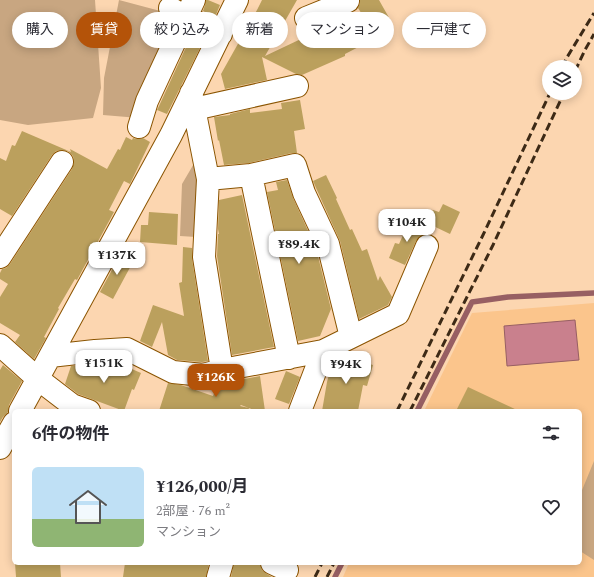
<!DOCTYPE html>
<html lang="ja">
<meta charset="utf-8">
<style>
body{margin:0;font-family:Spectral,"Noto Sans JP",serif;background:#f2f2f3;color:#2b2b33;height:100vh;display:flex;flex-direction:column;font-size:15px;white-space:nowrap}
*{box-sizing:border-box;margin:0}
p{font-size:13px;color:#7c7c81}
.icon{flex:none;width:22px;height:22px;fill:none;stroke:currentColor;stroke-width:2;stroke-linecap:round;stroke-linejoin:round}
.map{position:relative;flex:1;overflow:hidden}
.drawer{position:absolute;left:12px;top:409px;width:570px;height:156px;display:flex;flex-direction:column;background:#fff;border-radius:6px;box-shadow:0 2px 10px #0003}
.drawer>*{flex:none}
.banner{position:absolute;left:12px;top:12px;width:570px;height:36px;display:flex;gap:8px}
.tools{position:absolute;left:542px;top:60px;display:grid;gap:8px}
.tools a{display:grid;place-items:center;width:40px;height:40px;border-radius:50%;background:#fff;box-shadow:0 2px 10px #0003;font-size:20px}
.price{position:absolute;translate:-50% -34px;padding:0 9px;border-radius:8px;background:#fff;color:#222;font-size:13px;line-height:26px;filter:drop-shadow(0 1px 2px #0008)}
.price::after{content:'';position:absolute;left:50%;top:24px;width:12px;height:9px;margin-left:-6px;background:inherit;clip-path:polygon(0 0,100% 0,50% 100%)}
.price.active{background:#b45309;color:#fff}
ul{padding:0;list-style:none}
li{display:flex;align-items:center;gap:12px;height:100px;padding:0 20px}
li+li{border-top:1px solid #e1e1e2}
li span{display:grid;place-items:center;flex:none;width:112px;height:80px;border-radius:6px;color:#555}
li>.icon{margin-inline-start:auto}
span .icon{width:48px;height:48px;fill:#fffc;stroke-width:1}
li b{font-size:17px}
h2{display:flex;justify-content:space-between;align-items:center;height:48px;padding:0 20px;font-size:17px}
.pill{padding:0 14px;border-radius:18px;background:#fff;box-shadow:0 2px 10px #0003;font-size:14px;line-height:36px}
.pill.active{background:#b45309;color:#fff}
.map>svg:first-child{display:block}
.built{fill:#fbc58c}
.green{fill:#c8a681}
.water{fill:#c9808d;stroke:#975f63}
.lines{fill:none;stroke-linecap:round;stroke-linejoin:round}
.stream{stroke:#975f63;stroke-width:5.5}
.building{fill:#bba05d}
.minor-casing{stroke:#8a5400;stroke-width:24}
.minor{stroke:#fff;stroke-width:22}
.rail{stroke:#3d2a16;stroke-width:3;stroke-dasharray:8 4;stroke-linecap:butt}
</style>
<div class="map">
<svg width="594" height="577" viewBox="0 0 594 577">
<rect width="100%" height="100%" fill="#fcd6b0"/>
<path class="built" d="M594,303V577H343L349,563H580V411H424L472,313Z"/>
<path class="green" d="M0,0H95L101,88L93,118L28,125L0,120Z
M119,0L164,12L180,22L139,118L103,115L104,78Z
M199,155L196,237L180,236L182,184Z
M594,461V560L580,551V495Z"/>
<path class="water" d="M575,320L579,360L507,366L504,326Z"/>
<g class="lines">
<path class="stream" d="M417,411L472,302L508,297L594,293
M335,577L342,563"/>
</g>
<path class="building" d="M206,0H208L220,5L215,17L203,11L205,5Z
M262,0H297L265,56L303,38L304,42L332,29L335,35L365,19L358,8L360,3V0H379L392,23L369,35L372,40L345,54V56L302,75L296,74L262,57L267,80L225,89L221,74L257,10Z
M192,34L204,40L167,114L157,110L159,106Z
M300,100L305,129L294,131L297,153H292L249,163L224,165L219,140L218,141L214,117L230,115V114L250,109V113L282,109L281,103Z
M22,131L71,152L70,149L107,169L118,149L120,150L126,137L132,140L133,138L136,139L143,138L150,142L130,184L124,181L109,210L114,212L77,280L75,279L58,308L59,309L44,337L46,338L34,359L15,342L20,335L0,323V297L8,284L0,279V273L2,269L6,268L10,264L72,169L74,162L73,156L68,151L62,150L56,151L52,155L12,216L0,209V158L6,161L12,145L15,146Z
M326,175L337,198L336,199L350,230L352,229L362,251L367,249L378,281L380,276L392,297L388,305L359,319L340,241L316,188L313,181Z
M287,180L293,198L316,248L331,309L320,336L298,341L267,192L278,190L276,182Z
M242,195L274,347L232,355L217,256L218,234H219L218,229L219,200Z
M443,204L460,212L450,234L427,223L433,210L439,212Z
M149,212L178,214L177,245L140,242L141,225H148Z
M409,222L429,231L428,234H425L420,236L416,241L405,265L389,258L395,243L399,244Z
M183,247L192,248V259L208,361L202,362L177,360L168,355L162,322L152,347L140,341L153,305L184,316L179,283L182,282Z
M121,253L134,260L113,299L100,292Z
M341,356L373,365L367,386L363,385L358,411H322L327,382L333,360Z
M103,363H110L124,368L125,366L141,373L134,390L132,389L124,411L78,394L65,384L71,366H75L86,370L87,365L100,370Z
M3,365L22,381L9,405L8,412L3,417L0,422V370Z
M286,371L300,377L289,404L275,399Z
M260,376L265,411H257L241,405L240,406L249,408L248,411H159L168,383L181,385L213,396L218,384Z
M468,387L519,411H456Z
M15,563H60L61,577H16Z
M125,563H209L206,577H123Z
M234,563H260L262,570L267,574L272,577H231Z"/>
<g class="lines">
<g class="minor-casing">
<path id="minor" d="M170,8L186,17L221,34
M306,18L348,1
M191,93L208,179L204,257L222,370L323,351L398,314L427,246
M194,109L297,86
M139,127L147,101L194,0
M251,175L289,358
M208,179L251,175L295,165L304,193L328,244L351,337
M0,257L62,162
M0,345L38,379L72,405L89,411
M50,356L95,351L127,349L173,372L203,375L222,370
M20,411L171,135L237,0
M300,411L323,351
M0,448L14,423
M272,563L287,570
M218,577L222,563"/>
</g>
<use href="#minor" class="minor"/>
<path class="rail" d="M562,67L566,59L594,13
M575,71L585,50L594,34
M397,411L483,235L550,93
M410,411L493,245L564,93
M315,577L322,563
M327,577L334,563"/>
</g>
</svg>
<div class="tools">
<a><svg class="icon" aria-label="layers" viewBox="0 0 24 24"><path d="M12 4l9 5-9 5-9-5zM3 14l9 5 9-5"/></svg></a>
</div>
<b class="price" style="left:407px;top:243px">¥104K</b>
<b class="price" style="left:299px;top:265px">¥89.4K</b>
<b class="price" style="left:117px;top:276px">¥137K</b>
<b class="price" style="left:104px;top:384px">¥151K</b>
<b class="price" style="left:346px;top:385px">¥94K</b>
<b class="price active" style="left:216px;top:398px">¥126K</b>
<div class="banner">
<a class="pill">購入</a>
<a class="pill active">賃貸</a>
<a class="pill">絞り込み</a>
<a class="pill">新着</a>
<a class="pill">マンション</a>
<a class="pill">一戸建て</a>
</div>
<section class="drawer">
<h2>6件の物件<svg class="icon" aria-label="filters" viewBox="0 0 24 24"><path d="M4 7h16M4 17h16"/><circle cx="9" cy="7" r="2"/><circle cx="15" cy="17" r="2"/></svg></h2>
<ul>
<li><span style="background:linear-gradient(#bfe0f5 65%,#8fb573 0)"><svg class="icon" aria-label="home" viewBox="0 0 24 24"><path d="M3 11l9-7 9 7M6 9v11h12V9"/></svg></span><div><b>¥126,000/月</b><p>2部屋 · 76 m²</p><p>マンション</p></div><svg class="icon" aria-label="heart" viewBox="0 0 24 24"><path d="M12 20l-8-8c-3-5 5-10 8-4 3-6 11-1 8 4z"/></svg></li>
</ul>
</section>
</div>
